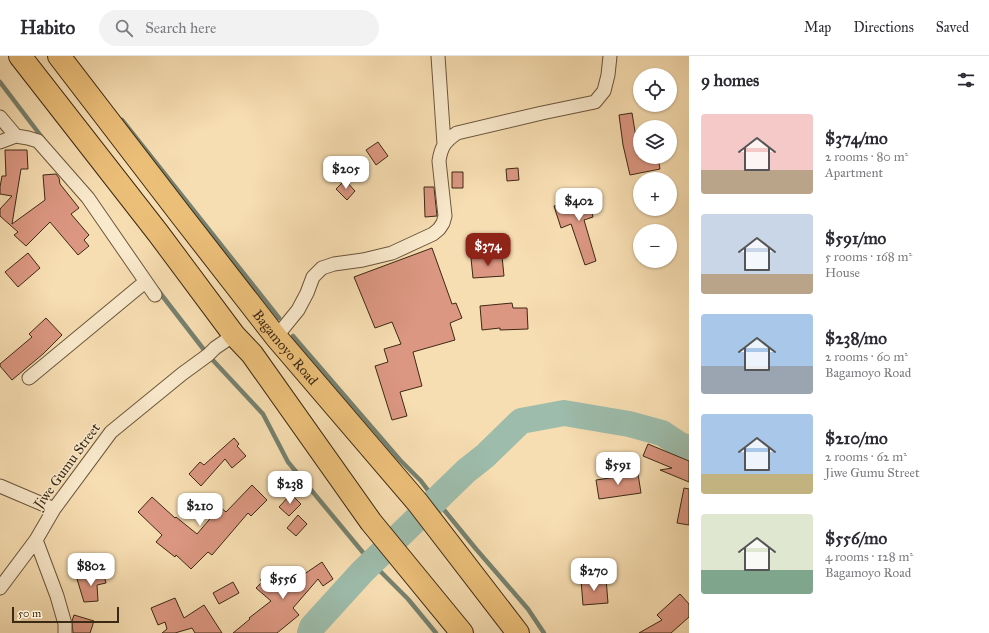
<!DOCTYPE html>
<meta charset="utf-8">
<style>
body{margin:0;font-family:"IM FELL Great Primer",serif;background:#f2f2f3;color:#2b2b33;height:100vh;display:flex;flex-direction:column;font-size:15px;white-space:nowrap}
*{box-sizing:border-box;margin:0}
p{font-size:13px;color:#7c7c81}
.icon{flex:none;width:22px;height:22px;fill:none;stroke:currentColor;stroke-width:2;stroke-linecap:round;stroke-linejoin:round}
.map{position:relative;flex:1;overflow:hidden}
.drawer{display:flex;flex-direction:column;background:#fff;width:300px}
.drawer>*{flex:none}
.tools{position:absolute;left:633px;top:12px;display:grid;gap:8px}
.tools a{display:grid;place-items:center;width:44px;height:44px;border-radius:50%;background:#fff;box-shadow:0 1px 3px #0004;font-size:20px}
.scale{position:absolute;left:12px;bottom:10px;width:107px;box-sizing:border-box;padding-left:4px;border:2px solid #3c2914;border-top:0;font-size:11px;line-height:14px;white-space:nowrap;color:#3c2914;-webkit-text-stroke:3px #faeacd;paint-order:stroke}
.price{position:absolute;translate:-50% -34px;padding:0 9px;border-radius:8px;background:#fff;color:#222;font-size:13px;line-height:26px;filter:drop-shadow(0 1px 2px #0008)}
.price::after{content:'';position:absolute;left:50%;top:24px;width:12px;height:9px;margin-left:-6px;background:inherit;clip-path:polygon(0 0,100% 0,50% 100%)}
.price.active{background:#8f2418;color:#fff}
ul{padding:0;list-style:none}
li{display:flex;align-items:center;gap:12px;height:100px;padding:0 12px}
li span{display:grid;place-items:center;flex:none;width:112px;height:80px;border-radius:4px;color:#555}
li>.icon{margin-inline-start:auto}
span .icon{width:48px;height:48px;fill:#fffc;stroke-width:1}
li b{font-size:17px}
h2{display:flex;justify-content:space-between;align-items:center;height:48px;padding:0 12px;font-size:17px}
header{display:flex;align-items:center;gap:24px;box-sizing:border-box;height:56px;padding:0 20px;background:#fff;border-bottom:1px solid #e1e1e2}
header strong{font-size:19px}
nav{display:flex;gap:22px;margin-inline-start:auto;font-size:14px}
.search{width:280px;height:36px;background:#f2f2f3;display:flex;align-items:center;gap:10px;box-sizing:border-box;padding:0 14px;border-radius:22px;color:#7c7c81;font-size:15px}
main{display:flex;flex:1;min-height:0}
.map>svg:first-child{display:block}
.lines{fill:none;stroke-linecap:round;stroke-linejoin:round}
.stream{stroke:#76816f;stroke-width:4.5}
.river{stroke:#9dbcab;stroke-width:26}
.building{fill:#dc9782;stroke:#3c2914}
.minor-casing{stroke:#6b563c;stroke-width:15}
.trunk-casing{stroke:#3c2914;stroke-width:24}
.minor{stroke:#faeacd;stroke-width:13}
.trunk{stroke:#ecbf79;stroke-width:22}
.labels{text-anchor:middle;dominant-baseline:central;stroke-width:3;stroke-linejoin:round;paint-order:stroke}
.street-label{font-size:14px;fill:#3c2914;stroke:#faeacd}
</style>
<header>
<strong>Habito</strong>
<div class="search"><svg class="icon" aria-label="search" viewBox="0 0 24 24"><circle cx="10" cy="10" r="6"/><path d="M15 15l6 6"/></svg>Search here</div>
<nav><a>Map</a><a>Directions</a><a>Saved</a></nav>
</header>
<main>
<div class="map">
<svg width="689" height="577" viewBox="0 0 689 577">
<rect width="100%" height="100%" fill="#f7deb2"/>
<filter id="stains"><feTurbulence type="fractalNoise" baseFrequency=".005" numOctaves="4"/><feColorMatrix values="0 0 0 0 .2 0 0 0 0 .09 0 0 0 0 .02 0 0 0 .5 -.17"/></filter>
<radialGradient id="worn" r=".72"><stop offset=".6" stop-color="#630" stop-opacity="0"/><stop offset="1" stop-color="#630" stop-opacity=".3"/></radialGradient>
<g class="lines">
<path class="stream" d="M0,26L44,84
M122,64L279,262
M157,233L208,299L263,358L288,406L370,505L408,543L436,577
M293,280L400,404L421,425L427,433L476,493L528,553L544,577"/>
<path class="river" d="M310,577L312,571L362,516L466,415L485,400L521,365L564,357L629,368L662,377L680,389L689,392"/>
</g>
<path class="building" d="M632,57L638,94H640V101H658L660,113L630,119L623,89L619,59Z
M378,86L388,100L376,109L366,94Z
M5,94H27L28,113H21L12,168L45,144L43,119L56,118L59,122L60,128L79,152L71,158L89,179L84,184L89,190L78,199L50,166L26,190L14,179L18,176L0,160V153L12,140L0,138V131L2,120H6Z
M518,112L519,124L507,125L506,113Z
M452,116H463V132H452Z
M345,124L355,135L347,144L336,133Z
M424,131H434L437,160L425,161Z
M594,137L599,151L591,153L593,161L584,164L596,205L585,209L571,168L561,172L554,150Z
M432,192L452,248L456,247L462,262L450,267L455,284L413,296L422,330L400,336L407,360L392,364L375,310L388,306L384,293L401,288L392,266L375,272L354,221Z
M28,197L40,212L18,231L5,216Z
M502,200L504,220L473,222L471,202Z
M512,247L513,252H527L528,273L500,274V272L482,274L480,250Z
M46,262L62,279L43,298L12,324L0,310V308L32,281L29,278Z
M234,382L239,388L237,390L246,400L232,412L225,403L201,430L189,418L200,406L204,409Z
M648,388L689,405V426L660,414L672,412L643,400Z
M638,418L641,437L599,443L596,424Z
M252,429L267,444L251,460L248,457L212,499L208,496L191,513L176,499L175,501L156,486L162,479L138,456L152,441L175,462L176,461L197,478L220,451L226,456Z
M684,432L689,433V469L677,467Z
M291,438L301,448L289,460L279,451Z
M298,459L307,468L296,480L287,472Z
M322,506L333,523L323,530L318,523L293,552L299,559L277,577H233L250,563L249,562L271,545L256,532L262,526L260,524L267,516L281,527L290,517L297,523Z
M103,516L106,527L97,529L98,545L84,546L77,523Z
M606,522L608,547L583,549L581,524Z
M233,526L239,537L219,548L213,537Z
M680,538L689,548V561L671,577H639L662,564L657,559Z
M175,542L184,562L204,549L222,577H195L192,572L175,577H162L167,573L165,566L158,569L151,552Z
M74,559L94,565L90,577H73L72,565Z"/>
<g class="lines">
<g class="minor-casing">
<path id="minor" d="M438,0L444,88
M0,61L16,80
M0,86L16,80L28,82L38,85L88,142L155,239
M276,281L298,254L307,237L313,221L322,212L334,208L363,204L392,197L433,178L439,173L443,167L445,160L439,105C441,91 445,85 457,77L542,57L595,46L604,35L608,19L610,0
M29,322L145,226
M0,430L54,453
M36,484L57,540L65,568V577
M0,532L36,484L54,453L111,376L182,318L208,299L215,292L234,279"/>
</g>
<g class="trunk-casing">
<g id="trunk">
<path d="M20,0L158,177L234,279L252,298L371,466L462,577"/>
<path id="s1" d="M59,0L181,159L276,281L418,447L518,577"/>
</g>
</g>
<use href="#minor" class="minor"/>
<use href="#trunk" class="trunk"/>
</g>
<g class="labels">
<g class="street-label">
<text stroke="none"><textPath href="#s1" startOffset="369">Bagamoyo Road</textPath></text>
<text transform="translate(67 410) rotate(-54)">Jiwe Gumu Street</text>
</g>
</g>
<rect width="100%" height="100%" filter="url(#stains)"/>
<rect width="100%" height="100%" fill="url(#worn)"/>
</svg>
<div class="tools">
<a><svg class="icon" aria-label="locate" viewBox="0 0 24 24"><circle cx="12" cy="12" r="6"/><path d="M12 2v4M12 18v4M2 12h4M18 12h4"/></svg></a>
<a><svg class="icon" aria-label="layers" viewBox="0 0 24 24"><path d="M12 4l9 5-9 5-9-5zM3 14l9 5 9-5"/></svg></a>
<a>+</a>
<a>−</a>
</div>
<div class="scale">50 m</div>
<b class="price" style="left:346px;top:134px">$205</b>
<b class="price" style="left:579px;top:166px">$402</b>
<b class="price active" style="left:488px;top:211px">$374</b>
<b class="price" style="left:618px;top:430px">$591</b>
<b class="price" style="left:290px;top:449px">$238</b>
<b class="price" style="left:200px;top:471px">$210</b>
<b class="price" style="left:91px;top:531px">$802</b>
<b class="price" style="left:594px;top:536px">$270</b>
<b class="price" style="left:283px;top:544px">$556</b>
</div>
<section class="drawer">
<h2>9 homes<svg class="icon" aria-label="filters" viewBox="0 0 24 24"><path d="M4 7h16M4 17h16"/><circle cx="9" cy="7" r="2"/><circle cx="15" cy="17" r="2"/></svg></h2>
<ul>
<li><span style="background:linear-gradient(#f6c9c9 70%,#b9a48a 0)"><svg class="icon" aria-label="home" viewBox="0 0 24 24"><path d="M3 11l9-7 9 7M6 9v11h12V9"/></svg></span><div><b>$374/mo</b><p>2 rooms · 80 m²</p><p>Apartment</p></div></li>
<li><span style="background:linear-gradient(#c9d6e8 75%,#b9a48a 0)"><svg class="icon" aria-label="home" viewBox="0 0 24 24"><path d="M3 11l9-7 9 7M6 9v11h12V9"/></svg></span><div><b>$591/mo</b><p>5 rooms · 168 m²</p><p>House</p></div></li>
<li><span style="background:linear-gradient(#a9c7e8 65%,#9aa5b1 0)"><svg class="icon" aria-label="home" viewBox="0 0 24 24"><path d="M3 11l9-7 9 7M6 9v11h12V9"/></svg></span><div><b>$238/mo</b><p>2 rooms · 60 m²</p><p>Bagamoyo Road</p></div></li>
<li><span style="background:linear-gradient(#a9c7e8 75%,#c2b280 0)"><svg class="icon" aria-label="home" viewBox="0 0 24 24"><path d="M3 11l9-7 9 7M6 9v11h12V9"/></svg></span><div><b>$210/mo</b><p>2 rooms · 62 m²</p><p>Jiwe Gumu Street</p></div></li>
<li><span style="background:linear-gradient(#dfe7d0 70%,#7fa58c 0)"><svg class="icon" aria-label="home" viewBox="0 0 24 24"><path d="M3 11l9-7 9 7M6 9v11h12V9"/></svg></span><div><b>$556/mo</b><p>4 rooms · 128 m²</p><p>Bagamoyo Road</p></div></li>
</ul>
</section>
</main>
